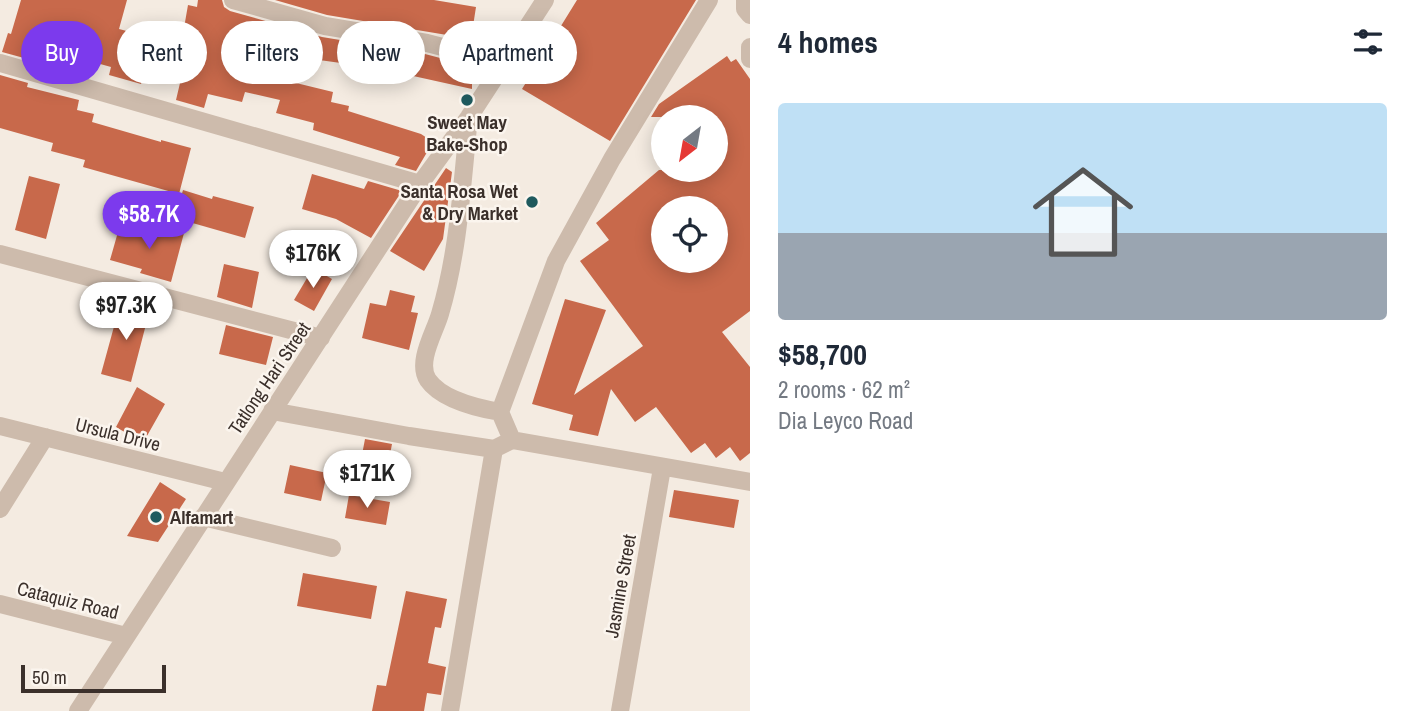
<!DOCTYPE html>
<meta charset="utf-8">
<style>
body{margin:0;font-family:"Archivo Narrow",sans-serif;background:#f6f6f7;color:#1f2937;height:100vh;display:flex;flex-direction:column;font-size:26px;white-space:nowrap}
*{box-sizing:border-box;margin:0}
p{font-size:23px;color:#747a83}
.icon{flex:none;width:38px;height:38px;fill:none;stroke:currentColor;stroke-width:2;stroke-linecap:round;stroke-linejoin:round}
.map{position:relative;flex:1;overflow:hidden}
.panel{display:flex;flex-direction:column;background:#fff;width:665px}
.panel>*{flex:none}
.banner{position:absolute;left:21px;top:21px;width:623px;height:63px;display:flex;gap:14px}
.needle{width:46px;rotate:211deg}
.controls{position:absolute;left:651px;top:105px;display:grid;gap:14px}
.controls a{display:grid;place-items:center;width:77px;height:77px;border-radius:50%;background:#fff;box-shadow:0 4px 18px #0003;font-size:35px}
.scale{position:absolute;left:21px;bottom:18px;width:145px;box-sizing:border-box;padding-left:7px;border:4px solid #3b302b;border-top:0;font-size:19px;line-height:24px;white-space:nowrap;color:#3b302b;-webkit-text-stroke:5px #fbf5ee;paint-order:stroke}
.price{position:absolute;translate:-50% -60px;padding:0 16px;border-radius:24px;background:#fff;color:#222;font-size:23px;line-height:46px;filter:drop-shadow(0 2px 4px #0008)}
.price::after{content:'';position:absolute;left:50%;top:42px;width:21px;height:16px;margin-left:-10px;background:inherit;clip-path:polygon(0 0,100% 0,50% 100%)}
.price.active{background:#7c3aed;color:#fff}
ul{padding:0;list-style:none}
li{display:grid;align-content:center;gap:14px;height:371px;padding:0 28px}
li span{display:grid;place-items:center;height:217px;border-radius:7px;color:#555}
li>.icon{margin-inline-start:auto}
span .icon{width:126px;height:126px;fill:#fffc;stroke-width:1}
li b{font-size:30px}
h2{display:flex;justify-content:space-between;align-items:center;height:84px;padding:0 28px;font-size:30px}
.chip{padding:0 24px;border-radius:32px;background:#fff;box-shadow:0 4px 18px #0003;font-size:24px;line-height:63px}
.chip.active{background:#7c3aed;color:#fff}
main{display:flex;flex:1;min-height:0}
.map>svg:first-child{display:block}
.building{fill:#c8694b;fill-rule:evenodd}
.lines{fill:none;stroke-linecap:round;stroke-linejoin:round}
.minor{stroke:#cdbbac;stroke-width:18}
.poi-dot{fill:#1f5a5e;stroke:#fbf5ee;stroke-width:2.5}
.labels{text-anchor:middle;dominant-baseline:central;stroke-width:5;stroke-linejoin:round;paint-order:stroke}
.poi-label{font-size:19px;font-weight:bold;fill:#3b302b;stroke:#fbf5ee}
.street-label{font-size:19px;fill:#3b302b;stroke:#fbf5ee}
</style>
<main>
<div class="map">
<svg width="750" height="711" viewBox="0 0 750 711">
<rect width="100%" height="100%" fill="#f4ebe1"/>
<path class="building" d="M21,0H127L119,29L181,45L188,5L197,7L198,0H222L224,7L230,11L322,37L425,54L463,64L472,78V89L377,68L233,48L230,67L333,92L331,102L349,106L348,111L421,134L433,142L416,171L395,165L400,157L313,130L314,123L276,113L280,100L245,92L242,102L208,94L204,108L176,100L180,83L174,81L144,72L141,84L109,75L111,67L39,47L35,61L2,52L8,33L11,34Z
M275,0H434L476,7L471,39L327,15Z
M577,0H696L610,141L522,89Z
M727,56L731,62L736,59L750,79V311L722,332L750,367V453L740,461L730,447L716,458L705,443L691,453L656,407L635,422L611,389L598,436L569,430L573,415L532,404L565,299L606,310L574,395L643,346L580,261L609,240L596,223L659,170H716V117H651L659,104ZM663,208H716V261H663Z
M0,75L28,83L27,87L79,100L77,110L94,114L92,122L161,142V140L191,148L179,194L83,167L85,160L51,151L53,143L0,128Z
M446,168L452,172L443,239L424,271L390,251Z
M312,174L364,189L368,181L402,191L371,238L336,219L302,209Z
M29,176L60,184L46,239L15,230Z
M183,190L212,199L213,196L254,207L245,238L175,218Z
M154,224L184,233L171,282L140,273L142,269L110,260L120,225L151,234Z
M224,264L259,272L252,308L217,297Z
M313,268L332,279L314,311L294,300Z
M390,290L415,296L411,312L418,313L409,350L362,338L370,303L386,306Z
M121,301L150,309L131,382L101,374Z
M226,325L273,337L266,365L219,354Z
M137,387L165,404L143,443L116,427Z
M365,439L392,444L388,465L361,460Z
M290,465L327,473L321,501L284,493Z
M160,482L186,499L158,542L127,536Z
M674,490L739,500L734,528L669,517Z
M349,495L390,502L386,525L345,518Z
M303,573L377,586L371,619L297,606Z
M406,591L447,599L441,628L435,627L428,663L446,667L441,695L427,693L424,711H372L377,685L386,686Z"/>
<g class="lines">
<path class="minor" d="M233,0L325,26L427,43L504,63
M745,0V9L750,15
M750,47V59
M0,63L420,184
M469,117C462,183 459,250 440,314C435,332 416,362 428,380C442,400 477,408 500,412
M0,254L321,338
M272,411L409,436L494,449
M0,426L225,482
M512,440L500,412L556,261L612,159L709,0
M0,509L45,437
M203,517L332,548
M0,604L126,636
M78,711L420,184L469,117L545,0
M450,711L494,449L512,440L750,482
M620,711L662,468"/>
</g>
<g class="poi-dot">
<circle cx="467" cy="100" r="7"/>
<circle cx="532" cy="202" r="7"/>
<circle cx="156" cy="517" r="7"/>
</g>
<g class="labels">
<g class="poi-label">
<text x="467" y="122">Sweet May<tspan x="467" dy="22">Bake-Shop</tspan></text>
<text x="518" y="191" text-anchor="end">Santa Rosa Wet<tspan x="518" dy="22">&amp; Dry Market</tspan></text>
<text x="170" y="517" text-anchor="start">Alfamart</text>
</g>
<g class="street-label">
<text transform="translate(269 378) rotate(-56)">Tatlong Hari Street</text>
<text transform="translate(118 434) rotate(14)">Ursula Drive</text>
<text transform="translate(620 586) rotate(-80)">Jasmine Street</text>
<text transform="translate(68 600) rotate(14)">Cataquiz Road</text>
</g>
</g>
</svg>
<div class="controls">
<a><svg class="needle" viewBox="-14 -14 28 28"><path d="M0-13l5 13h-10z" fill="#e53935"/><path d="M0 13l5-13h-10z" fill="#747a83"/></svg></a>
<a><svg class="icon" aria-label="locate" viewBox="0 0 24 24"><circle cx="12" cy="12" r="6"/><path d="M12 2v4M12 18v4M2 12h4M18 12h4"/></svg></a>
</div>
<div class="scale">50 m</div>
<b class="price active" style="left:149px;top:251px">$58.7K</b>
<b class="price" style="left:313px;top:290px">$176K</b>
<b class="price" style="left:126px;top:342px">$97.3K</b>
<b class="price" style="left:367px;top:510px">$171K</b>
<div class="banner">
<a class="chip active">Buy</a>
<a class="chip">Rent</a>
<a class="chip">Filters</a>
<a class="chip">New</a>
<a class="chip">Apartment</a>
</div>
</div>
<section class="panel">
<h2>4 homes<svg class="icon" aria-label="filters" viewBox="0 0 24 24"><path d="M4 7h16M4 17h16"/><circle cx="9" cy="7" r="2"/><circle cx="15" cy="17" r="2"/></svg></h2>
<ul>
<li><span style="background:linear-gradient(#bfe0f5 60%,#9aa5b1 0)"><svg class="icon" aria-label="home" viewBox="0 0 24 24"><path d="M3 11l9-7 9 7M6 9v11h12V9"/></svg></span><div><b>$58,700</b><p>2 rooms · 62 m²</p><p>Dia Leyco Road</p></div></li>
</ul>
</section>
</main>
